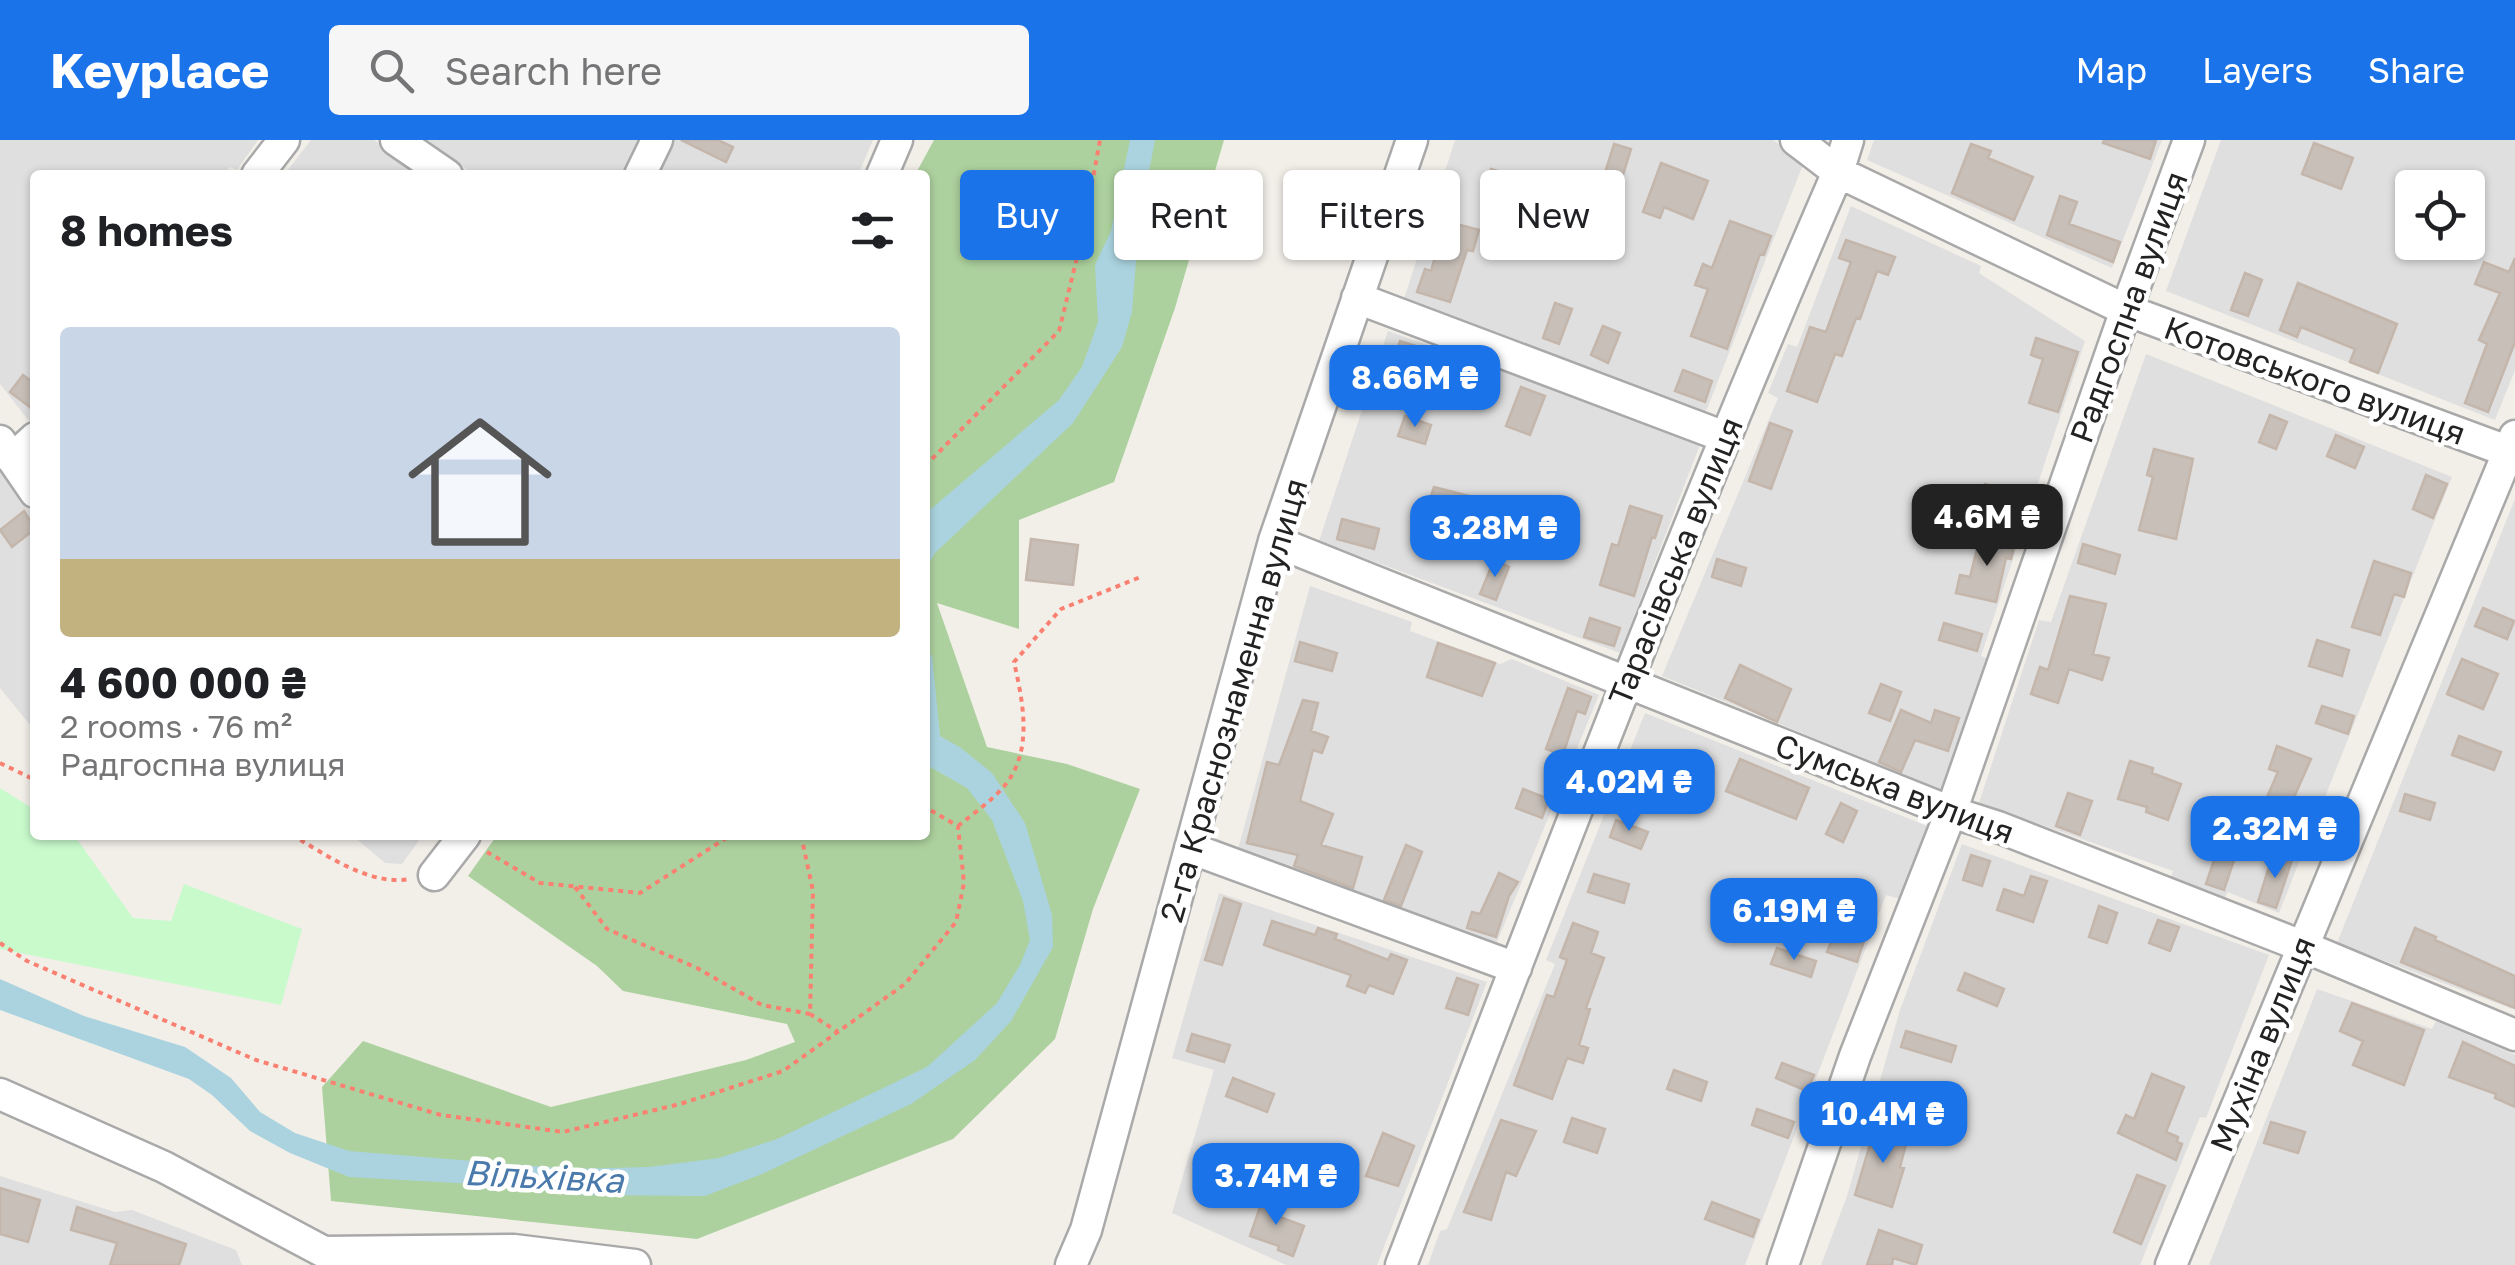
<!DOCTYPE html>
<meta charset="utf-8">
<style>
body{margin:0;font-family:"Golos Text",sans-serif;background:#f6f6f6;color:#202124;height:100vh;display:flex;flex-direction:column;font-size:38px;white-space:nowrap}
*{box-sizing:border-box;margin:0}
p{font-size:32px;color:#757577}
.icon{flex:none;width:55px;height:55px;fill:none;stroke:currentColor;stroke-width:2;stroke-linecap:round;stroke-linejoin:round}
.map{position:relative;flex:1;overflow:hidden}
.panel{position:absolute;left:30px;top:30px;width:900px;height:670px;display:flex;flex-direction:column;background:#fff;border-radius:10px;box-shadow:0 2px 8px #0004}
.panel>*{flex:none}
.top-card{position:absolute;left:960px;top:30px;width:950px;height:90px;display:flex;gap:20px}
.tools{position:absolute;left:2395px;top:30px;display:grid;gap:20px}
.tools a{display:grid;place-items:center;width:90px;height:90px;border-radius:10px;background:#fff;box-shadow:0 2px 8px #0004;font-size:50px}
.price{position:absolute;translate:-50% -85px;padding:0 22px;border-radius:20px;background:#1a73e8;color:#fff;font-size:32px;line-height:65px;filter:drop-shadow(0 2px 5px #0008)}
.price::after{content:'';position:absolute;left:50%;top:60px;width:30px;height:22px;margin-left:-15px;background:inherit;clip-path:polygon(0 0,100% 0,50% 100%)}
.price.selected{background:#222;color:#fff}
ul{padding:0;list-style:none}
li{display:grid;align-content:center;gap:20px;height:530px;padding:0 30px}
li span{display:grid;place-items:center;height:310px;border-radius:10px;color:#555}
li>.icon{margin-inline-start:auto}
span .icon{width:180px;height:180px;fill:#fffc;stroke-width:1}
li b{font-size:42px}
h2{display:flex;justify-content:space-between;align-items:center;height:120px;padding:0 30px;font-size:42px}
.pill{padding:0 35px;border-radius:10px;background:#fff;box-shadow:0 2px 8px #0004;font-size:35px;line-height:90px}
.pill.selected{background:#1a73e8;color:#fff}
header{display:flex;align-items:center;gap:60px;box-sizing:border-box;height:140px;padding:0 50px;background:#1a73e8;color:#fff}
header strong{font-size:48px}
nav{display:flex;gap:55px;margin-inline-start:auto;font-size:35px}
.search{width:700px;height:90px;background:#f6f6f6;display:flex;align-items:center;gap:25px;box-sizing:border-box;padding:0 35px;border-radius:10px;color:#757577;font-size:38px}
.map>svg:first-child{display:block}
.residential{fill:#e0dfdf;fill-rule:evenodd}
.forest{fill:#add19e}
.park{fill:#c8facc}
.water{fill:#aad3df}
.building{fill:#c7bfb8;stroke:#c4b6ab;stroke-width:2.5}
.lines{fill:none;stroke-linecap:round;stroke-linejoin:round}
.minor-casing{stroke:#a9a9a9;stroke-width:35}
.path{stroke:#fa8072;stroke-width:4;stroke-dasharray:5 5;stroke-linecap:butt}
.minor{stroke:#fff;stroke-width:30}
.labels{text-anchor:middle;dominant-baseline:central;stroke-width:9;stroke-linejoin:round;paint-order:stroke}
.street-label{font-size:32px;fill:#222;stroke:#fff}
.water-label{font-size:35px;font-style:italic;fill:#4a7aab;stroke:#fff}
</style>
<header>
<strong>Keyplace</strong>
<div class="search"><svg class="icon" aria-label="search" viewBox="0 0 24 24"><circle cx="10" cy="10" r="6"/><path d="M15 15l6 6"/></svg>Search here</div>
<nav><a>Map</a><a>Layers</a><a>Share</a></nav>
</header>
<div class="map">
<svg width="2515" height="1125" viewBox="0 0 2515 1125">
<rect width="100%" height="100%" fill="#f2efe9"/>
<path class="residential" d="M0,0H258L237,30L230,27L223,35H35V273L29,281L0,244Z
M311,0H374L422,35H284Z
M422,0H640L624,35H475Z
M672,0H873L858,35H655Z
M1455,0H1773L1804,22L1705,274L1404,159Z
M1874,0H2162L2112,128L1867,20Z
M2221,0H2515V230L2495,280L2166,151ZM2412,48H2468V102H2412Z
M1851,66L1981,126L1979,133L2085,201L1981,516L1988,519L1939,655L1871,629L1873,622L1662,536L1778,258L1768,253L1788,204L1797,207Z
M1388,191L1701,302L1620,513L1319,401Z
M2146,214L2452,337L2279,773L2228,752L2223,760L2170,741L2173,731L1979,663L2039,480L2051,482Z
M0,329L35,378V591L0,548Z
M2515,359V870L2337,803Z
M1310,446L1412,482L1410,491L1500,524L1512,519L1599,555L1497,802L1238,709Z
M1645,573L1927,686L1900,759L1886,755L1745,1125H1428L1440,1091L1447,1089L1555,824L1546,820Z
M352,695H423L402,724L385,723Z
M1962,704L2269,815L2206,978L2200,977L2140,1125H1821L1847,1056L1900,870Z
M1219,753L1487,842L1377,1125H1286L1172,1073L1214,930L1172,918Z
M2317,849L2432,889L2436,881L2515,915V1125H2209Z
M0,1036L115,1072L132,1070L236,1110L242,1125H0Z"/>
<path class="forest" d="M934,0H1224L1175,168L1114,342L1019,380V489L937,463L987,607L1067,624L1140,649L1093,769L1055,899L953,999L697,1099L331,1061L322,947L363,901L551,967L746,920L795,902L787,884L623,851L597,826L468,736L497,695H925V35H915Z"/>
<path class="park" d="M0,648L35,670V695H74L133,778L171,781L184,744L302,789L281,865L0,809Z"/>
<path class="water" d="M1130,0H1155L1139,83L1132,172L1122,207L1073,283L935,413L925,430V374L1059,260L1082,227L1098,182L1095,125L1111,91Z
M932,515L940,596L961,608L992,633L1025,683L1052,775L1053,807L1011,881L975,920L911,964L762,1034L705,1056L585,1055L492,1045L349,1037L290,1013L250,991L212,955L189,939L0,870V839L84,876L185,907L231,938L260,972L295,993L349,1011L571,1029L649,1027L719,1018L777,999L927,927L997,863L1020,825L1030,800L1023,761L992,680L967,648L925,624V516Z"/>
<path class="building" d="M681,0H718L733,7L726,22Z
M2104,0H2156L2150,19L2103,3Z
M2314,3L2353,18L2341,49L2302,34Z
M1614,4L1631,9L1617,54L1600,49Z
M1971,4L1991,11L1988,18L2033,37L2014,80L1952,53Z
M1661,23L1708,41L1693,79L1664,67L1660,78L1643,72Z
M1491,29L1511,35L1504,58L1484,52Z
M2060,56L2077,62L2069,84L2120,102L2113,122L2047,95Z
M1445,81L1479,90L1473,111L1467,110L1450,162L1417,152L1425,129L1431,131Z
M1730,81L1771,96L1764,115L1760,114L1727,209L1691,196L1708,149L1695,145L1703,124L1712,128Z
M1846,100L1895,117L1888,135L1877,131L1860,179L1856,178L1842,216L1835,214L1817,262L1787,251L1810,187L1826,192L1851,122L1839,118Z
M2515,118V202L2488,272L2465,263L2487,204L2479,200L2500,153L2475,144L2484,122L2509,132Z
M2245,133L2262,140L2248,176L2231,170Z
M2298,143L2397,184L2378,233L2350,222L2355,209L2301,187L2297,197L2280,190Z
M1555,163L1572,169L1559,204L1543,198Z
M1603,186L1620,193L1608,223L1591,215Z
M2036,198L2078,212L2058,272L2029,263L2043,219L2031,215Z
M1400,201L1435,212L1430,228L1395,217Z
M1683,230L1712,241L1705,262L1675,251Z
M23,235L35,244V271L10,252Z
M1521,247L1545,256L1530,295L1506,286Z
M2270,275L2287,282L2276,309L2259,302Z
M1405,276L1431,285L1425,304L1398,296Z
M1770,283L1792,291L1771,349L1749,341Z
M2336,295L2364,307L2355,328L2327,316Z
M2154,309L2193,319L2176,399L2139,390L2153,337L2147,335Z
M2426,335L2447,344L2433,378L2413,369Z
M1985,344L2031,357L2027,373L1980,360Z
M1434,347L1469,356L1463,376L1428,366Z
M1630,366L1662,376L1655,398L1652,397L1634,456L1600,445L1612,404L1618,406Z
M24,371L35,389L12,407L0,390Z
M1342,379L1379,389L1374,409L1337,399Z
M1981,393L2015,402L2011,419L2006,418L1996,462L1956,453L1960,435L1970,437Z
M1031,399L1078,405L1073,445L1026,440Z
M2083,404L2120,415L2115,434L2078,423Z
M1717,419L1746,428L1741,446L1712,437Z
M1494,420L1509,427L1496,460L1480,454Z
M2374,421L2411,433L2404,457L2394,454L2380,495L2352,487Z
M2070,456L2106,464L2093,514L2109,518L2102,540L2069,529L2058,563L2031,554L2040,527L2048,530Z
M2483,468L2514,481L2507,499L2475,486Z
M1590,478L1620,488L1614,506L1584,497Z
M1944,483L1982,494L1977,511L1939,500Z
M2317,500L2349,510L2342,536L2309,526Z
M1300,502L1337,513L1332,531L1295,521Z
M1438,503L1495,523L1482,556L1427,537Z
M2462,519L2498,534L2483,569L2447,554Z
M1740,525L1791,549L1777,582L1725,558Z
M1881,544L1901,552L1890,581L1869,573Z
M1568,548L1591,557L1585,574L1577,571L1563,615L1546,609Z
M1303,560L1318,563L1311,591L1328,597L1322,613L1313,610L1300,661L1333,674L1321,705L1362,717L1353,748L1294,726L1298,715L1247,703L1267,622L1279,625Z
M2322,566L2354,576L2348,594L2316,583Z
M1901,570L1931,583L1935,570L1959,578L1948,611L1915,600L1901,632L1879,622Z
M2459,596L2501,612L2494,630L2452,615Z
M2277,606L2311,619L2283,682L2260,673L2278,632L2269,629Z
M1740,619L1809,648L1796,679L1726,651Z
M2130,621L2153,628L2152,633L2181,644L2168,680L2146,672L2147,667L2118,659Z
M1523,649L1549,659L1542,678L1516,668Z
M2068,653L2092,661L2080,695L2056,686Z
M2405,654L2435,663L2430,680L2400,671Z
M1841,663L1857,671L1843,702L1826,694Z
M1616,680L1648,692L1641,709L1610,697Z
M1406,705L1422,712L1401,766L1384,760Z
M2216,714L2234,720L2224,750L2206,744Z
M2273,714L2292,720L2276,768L2258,762Z
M1971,715L1990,721L1982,746L1963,740Z
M1499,733L1518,742L1509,756L1496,797L1467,788L1472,772L1480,774Z
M1594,734L1629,744L1624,763L1588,752Z
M2031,736L2047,741L2033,782L1997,770L2004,749L2024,756Z
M1224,758L1241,764L1222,825L1205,820Z
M2099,766L2117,773L2107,803L2089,797Z
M1843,773L1870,783L1857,822L1827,812Z
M2158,780L2179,787L2170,811L2149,803Z
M1272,781L1315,795L1318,788L1337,794L1335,799L1388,820L1391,814L1407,820L1393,854L1369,845L1365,853L1347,846L1351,835L1264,805Z
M1573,783L1598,792L1591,813L1604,818L1586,868L1590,869L1579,905L1588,908L1583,923L1567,918L1552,959L1514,945L1547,855L1554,857L1567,820L1560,817Z
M2415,788L2436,797L2435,800L2515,836V868L2401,822Z
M1777,808L1816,821L1811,837L1771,824Z
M1965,833L2004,849L1997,866L1958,850Z
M1457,838L1478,845L1468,875L1446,868Z
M2352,863L2424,890L2404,945L2353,925L2363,901L2340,891Z
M1906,891L1956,906L1951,922L1901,907Z
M1192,894L1230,905L1224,922L1187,911Z
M2463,902L2515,926V967L2495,958L2496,954L2449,937Z
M1782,923L1814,935L1807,951L1776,938Z
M1674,930L1707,942L1701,961L1667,949Z
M2152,934L2184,947L2166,992L2178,997L2177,1002L2182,1004L2176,1020L2118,993L2126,975L2134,979Z
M1233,938L1274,954L1267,972L1226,956Z
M1757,969L1794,982L1788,998L1752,985Z
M1572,978L1605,989L1597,1013L1564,1002Z
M1501,980L1536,991L1516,1036L1506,1032L1491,1080L1464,1072Z
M2271,982L2305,992L2298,1013L2264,1003Z
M1876,984L1909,993L1900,1027L1904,1028L1892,1067L1855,1055Z
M1383,993L1414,1006L1398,1046L1366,1036Z
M1208,1010L1245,1021L1239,1042L1202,1030Z
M2137,1035L2165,1046L2141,1104L2114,1092Z
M0,1048L40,1060L28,1102L0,1094Z
M1263,1058L1281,1064L1277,1076L1304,1086L1293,1116L1278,1110L1279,1106L1250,1096Z
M1712,1062L1759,1080L1753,1097L1705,1079Z
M77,1067L186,1104L179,1125H110L117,1103L71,1090Z
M1879,1090L1922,1105L1916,1125L1893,1118L1892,1125H1867Z"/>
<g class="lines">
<g class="minor-casing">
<path id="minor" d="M396,0L447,35
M1796,0L1838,32L2126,170L2515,314
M257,35L284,0
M640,35L657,0
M882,35L897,0
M1357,158L1725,297
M0,301L35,352
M12,319L35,298
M1274,401L1951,672L1998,687L2302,806L2515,895
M1190,708L1516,828
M434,735L465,695
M0,954L164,1027L324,1112L514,1110L635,1125
M1071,1125L1086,1090L1274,401L1412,0
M1401,1125C1542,759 1681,392 1838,32L1848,0
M1783,1125L1855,916L1951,672L2126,170L2189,0
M2171,1125L2515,296"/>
</g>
<path class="path" d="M925,326L1059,191L1083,93L1100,0
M0,623L35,640
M958,686C974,673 993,660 1006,644C1033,609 1023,562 1014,522L1061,469L1143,436
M292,695C327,715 368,746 411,739
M801,695L813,751L810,874L838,892
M487,712L540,743L640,753L731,695
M575,747L607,789L697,828L762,865L810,874
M0,803L27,821L256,920L441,975L563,992L680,964L783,931L905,844L956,782L964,743L958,686L925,667"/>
<use href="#minor" class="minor"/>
</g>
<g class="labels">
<g class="street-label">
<text transform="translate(2128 167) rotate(-70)">Радгоспна вулиця</text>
<text transform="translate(2315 240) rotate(20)">Котовського вулиця</text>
<text transform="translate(1675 421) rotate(-68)">Тарасівська вулиця</text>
<text transform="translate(1233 560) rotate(-74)">2-га Краснознаменна вулиця</text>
<text transform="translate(1895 648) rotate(21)">Сумська вулиця</text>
<text transform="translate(2262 904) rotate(-68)">Мухіна вулиця</text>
</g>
<g class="water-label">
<text transform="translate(544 1036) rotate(3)">Вільхівка</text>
</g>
</g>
</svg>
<div class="tools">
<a><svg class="icon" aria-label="locate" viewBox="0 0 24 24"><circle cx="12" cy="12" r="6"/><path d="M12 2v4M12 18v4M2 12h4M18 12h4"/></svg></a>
</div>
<b class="price" style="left:1415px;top:290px">8.66M ₴</b>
<b class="price selected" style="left:1987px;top:429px">4.6M ₴</b>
<b class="price" style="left:1495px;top:440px">3.28M ₴</b>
<b class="price" style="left:1629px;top:694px">4.02M ₴</b>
<b class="price" style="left:2275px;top:741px">2.32M ₴</b>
<b class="price" style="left:1794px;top:823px">6.19M ₴</b>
<b class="price" style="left:1883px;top:1026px">10.4M ₴</b>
<b class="price" style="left:1276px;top:1088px">3.74M ₴</b>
<div class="top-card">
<a class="pill selected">Buy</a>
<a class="pill">Rent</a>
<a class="pill">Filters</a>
<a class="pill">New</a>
</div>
<section class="panel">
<h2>8 homes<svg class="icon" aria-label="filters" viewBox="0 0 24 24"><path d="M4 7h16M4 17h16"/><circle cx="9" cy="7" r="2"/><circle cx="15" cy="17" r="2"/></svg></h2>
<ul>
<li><span style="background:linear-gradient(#c9d6e8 75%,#c2b280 0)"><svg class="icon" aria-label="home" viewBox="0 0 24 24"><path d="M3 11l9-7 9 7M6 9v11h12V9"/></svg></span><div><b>4 600 000 ₴</b><p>2 rooms · 76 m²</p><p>Радгоспна вулиця</p></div></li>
</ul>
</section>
</div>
